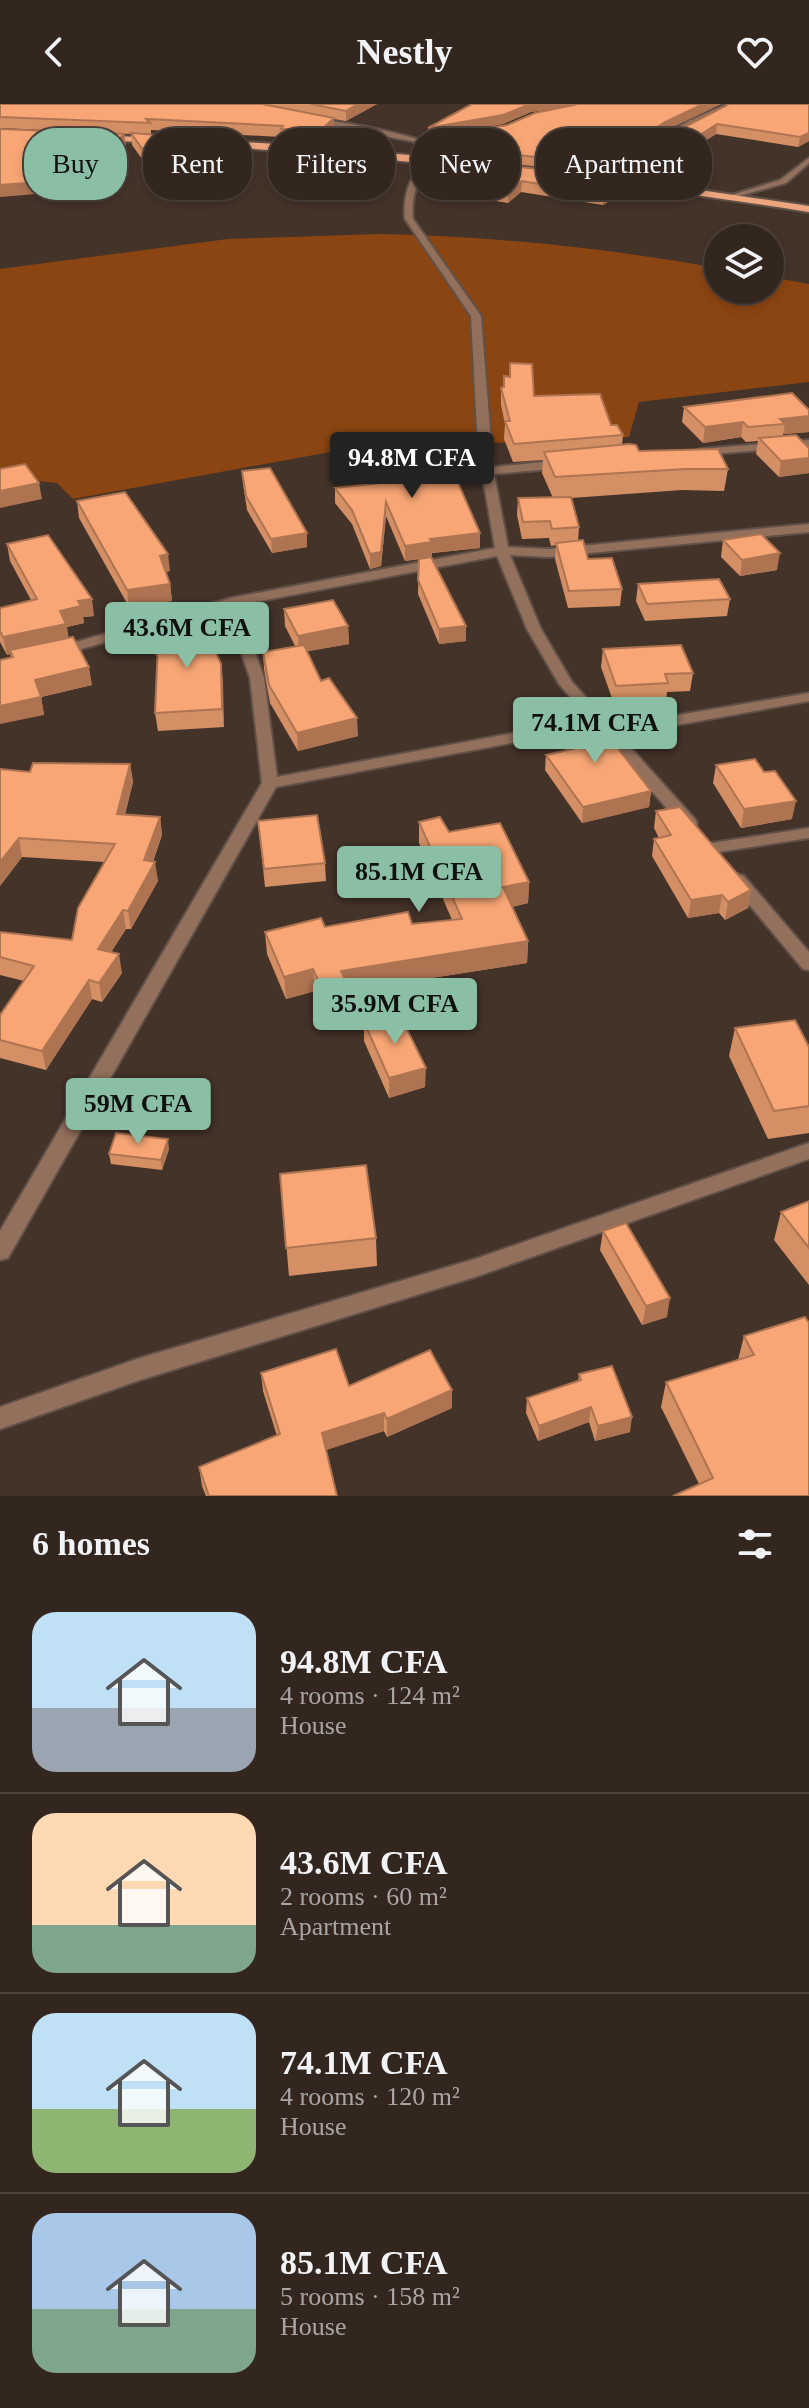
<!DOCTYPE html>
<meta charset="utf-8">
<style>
body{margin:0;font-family:Georgia,serif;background:#3e322c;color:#f1f3f6;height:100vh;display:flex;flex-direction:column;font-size:30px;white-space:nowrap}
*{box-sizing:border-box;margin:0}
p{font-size:26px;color:#a9a5a4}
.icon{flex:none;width:44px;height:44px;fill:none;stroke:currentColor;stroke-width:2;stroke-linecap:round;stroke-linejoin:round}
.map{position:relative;height:1392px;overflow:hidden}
.drawer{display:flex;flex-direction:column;background:#33261f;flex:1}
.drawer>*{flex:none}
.top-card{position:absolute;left:24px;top:24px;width:762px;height:72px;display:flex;gap:16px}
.controls{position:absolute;left:704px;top:120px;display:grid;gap:16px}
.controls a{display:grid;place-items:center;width:80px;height:80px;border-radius:50%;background:#33261f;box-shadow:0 4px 12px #0003,0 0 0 2px #4e433d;font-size:40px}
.price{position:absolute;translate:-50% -68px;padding:0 18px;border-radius:8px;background:#8abfa5;color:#111;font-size:26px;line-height:52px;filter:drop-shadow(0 2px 4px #0008)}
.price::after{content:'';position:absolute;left:50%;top:48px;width:24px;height:18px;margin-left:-12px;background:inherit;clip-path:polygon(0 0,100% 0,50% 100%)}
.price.on{background:#222;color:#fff}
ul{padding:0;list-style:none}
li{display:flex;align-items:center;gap:24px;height:200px;padding:0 32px}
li+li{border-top:2px solid #4e433d}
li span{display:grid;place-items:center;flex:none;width:224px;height:160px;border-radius:24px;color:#555}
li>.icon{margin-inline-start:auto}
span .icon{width:96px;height:96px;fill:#fffc;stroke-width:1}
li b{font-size:34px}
h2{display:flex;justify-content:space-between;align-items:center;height:96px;padding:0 32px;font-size:34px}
.pill{padding:0 28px;border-radius:32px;background:#33261f;box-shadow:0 4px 12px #0003,0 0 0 2px #4e433d;font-size:28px;line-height:72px}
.pill.on{background:#8abfa5;color:#111}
header{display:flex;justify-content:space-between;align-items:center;height:104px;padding:0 32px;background:#33261f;font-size:36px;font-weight:700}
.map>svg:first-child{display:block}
.green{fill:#8b4512}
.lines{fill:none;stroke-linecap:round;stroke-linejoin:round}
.minor-casing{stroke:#605047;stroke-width:4}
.primary-casing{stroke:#605047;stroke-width:4}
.minor{fill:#92705c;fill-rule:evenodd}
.primary{fill:#eda67e;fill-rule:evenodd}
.wall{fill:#d58f65}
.shaded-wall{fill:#ae7452}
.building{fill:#f8a675;stroke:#ae7452;stroke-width:2}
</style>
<header><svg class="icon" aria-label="back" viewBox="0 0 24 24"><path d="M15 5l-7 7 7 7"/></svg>Nestly<svg class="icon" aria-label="heart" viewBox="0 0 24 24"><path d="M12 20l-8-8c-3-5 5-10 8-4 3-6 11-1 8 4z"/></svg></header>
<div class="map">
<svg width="809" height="1392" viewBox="0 0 809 1392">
<rect width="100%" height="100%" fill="#443329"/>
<path class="green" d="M377,130C492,132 605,144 718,164V186H770V173L809,180V278L639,298L629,333L341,346L73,395L57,379L0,373V165L228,135Z"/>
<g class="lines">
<g class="minor-casing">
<path id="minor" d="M728,0H739C698,24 651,36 620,76L613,74C640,38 687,16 728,0Z
M312,15C334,16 431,32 443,48C422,67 410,86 413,115L481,212L493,363L562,356L568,360L562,364L494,370L508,443L549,445L809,420V428L549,453L510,451L541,525L572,578L604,613H666L809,589V597L666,623H612L695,715L697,719L695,723H683L596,623L276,683L8,1154L0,1156V1127L262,679L250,574L226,504L60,551L53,547L55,544L231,494L495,444L478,346L471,212L405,115C402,88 413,64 435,48L411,37L315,19ZM497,452L527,525L559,580L589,615L277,673L264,574L239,501Z
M809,54V59L786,79L732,94L728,92L780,76Z
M809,336V342L700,351L694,348L700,345Z
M809,724V734L712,749L704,744L712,739Z
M738,770L744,772L809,848V866L803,865L732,780L729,776Z
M809,1039V1055L475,1173L140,1276L0,1325V1303L140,1254L475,1155Z"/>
</g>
<g class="primary-casing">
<path id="primary" d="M97,31L279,40L456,55L632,76L809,102V108C574,71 338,47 100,36Z"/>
</g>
<use href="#minor" class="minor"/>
<use href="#primary" class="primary"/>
</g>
<path class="wall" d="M0,0H377L346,17L334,15V25L320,39L281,36V33L151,26V30L172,47L173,59L147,62L132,41L131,30L0,24Z
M472,0H721L664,27L635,47L611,71L452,53V48H446L440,42V32L507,21L559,4L531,8L503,20L428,33V24Z
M729,0H809V37L798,43L716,30L644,76L627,73V63Z
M445,55L628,85L603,101L521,88L508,99L453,90L454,80L456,78L437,76V66Z
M510,259L534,292L611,321L623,331L622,341L639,347L728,365L724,387L682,386L571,394L579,423L578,437L588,455L622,485L620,502L568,504L555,455L556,441L551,442L549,434L522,435L517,411L518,394H553L542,369L543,356L513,358L504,335L505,320L501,301V284H503L504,272L509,273Z
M684,303L809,306V328L783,330V332L809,344V369L779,373L756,350L758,337L746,338L741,333L703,339L682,318Z
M374,353L457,376L480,444L432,449V453L466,537L439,540L418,490L419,455L427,454L405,457L386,412L381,462L370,465L352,420L335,399V384L382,379L374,367Z
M242,367L307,429V443L272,449L247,406L243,380Z
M77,397L170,467L166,468L170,480L172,497L129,503L79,414Z
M723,436L777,466L740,472L721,453Z
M7,440L94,512L83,513L84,519L67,523L68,534L92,581L41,593L44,611L11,553L10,550L7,551L0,538V504L31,496L10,457Z
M638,480L730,495L727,512L645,517L636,497Z
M284,505L348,522L349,540L307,547L321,577L358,632L298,647L270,599L264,565L263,548L295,542L285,522Z
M150,527L221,560L224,623L158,627L155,609L157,553L153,545Z
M603,545L693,569L690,587L667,588L666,597L614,600L601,563Z
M561,618L651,687L649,703L582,719L545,666L546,651L566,646L560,633Z
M130,660L133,678L125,711L160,713L162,731L153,758L158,777L131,825H126L111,848L122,869L102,898L92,895L46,966L0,954V911L24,877L0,871V828L72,836L105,758L22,753L0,782L30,668Z
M716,661L792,715L741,724L713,679Z
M656,707L751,786L748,804L725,816L719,809L688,814L652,752L654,735L659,734L654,724Z
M258,717L325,759L326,777L265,783Z
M419,718L449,728L529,778L528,799L512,803L528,837L527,859L348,887V903L324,909L315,887L286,895L267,850L265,828L325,823L412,820L452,816L419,739Z
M364,918L425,983L389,994L364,937Z
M735,924L809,943V1029L768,1035L729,952Z
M169,1045L162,1066L111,1060L109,1050Z
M280,1070L376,1134L377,1162L289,1172Z
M809,1097V1181L774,1136L781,1108Z
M603,1127L667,1213L642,1221L600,1146Z
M809,1219V1392L699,1380L661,1303L666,1278L738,1256L744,1232Z
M261,1269L349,1282L452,1304L387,1333L384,1327L326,1346L337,1392H206L202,1382L199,1363L277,1332L263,1287Z
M579,1270L630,1328L595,1337L589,1318L538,1337L526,1309L527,1294L578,1277Z"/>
<path class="shaded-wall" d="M358,0H377L346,17V7Z
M530,0H586L531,8L503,20L428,33V24Z
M703,0H721L664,27L635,47L611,71L612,61L635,38L665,18Z
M334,14V25L320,39V27Z
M717,20L716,30L644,76L645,66Z
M809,29V37L798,43L800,33Z
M124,30L126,41L103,64L102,53Z
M172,47L173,59L147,62L146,50Z
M108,73L109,84L0,93V81Z
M629,75L628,85L603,101V91Z
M522,77L521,88L508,99V88Z
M809,312V328L783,330L785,320L780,315Z
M743,318L741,333L703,339L705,323Z
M809,354V369L779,373L781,357Z
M457,364V378L452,365Z
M39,379L42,395L0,404V387Z
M386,398V412L381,462L370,465V450Z
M307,429V443L272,449L271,435Z
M480,429V444L432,449V453L405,457V442L430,435Z
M780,449L777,466L740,472L742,456Z
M168,450L170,467L162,468L160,452Z
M170,480L172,497L129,503L127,486Z
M92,495L94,512L83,513L84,519L67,523L69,537L10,546V550L7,551L3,533L78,497Z
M348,522L349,540L299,549L298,532Z
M466,522V537L439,540V525Z
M221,560L223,577L224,623L222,605Z
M89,563L92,581L41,593L44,611L0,620V602L35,576Z
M357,614L358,632L298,647L297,629Z
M130,660L133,678L120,729L117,710Z
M651,687L649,703L582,719L583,703Z
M796,697L792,715L741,724L744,705Z
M160,713L162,731L149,768L155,758L158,777L131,825L128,807Z
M19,734L22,753L0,782V758Z
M529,778L528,799L501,805L503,783Z
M751,786L748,804L725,816L728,798Z
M722,791L719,809L688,814L691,796Z
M123,806L126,825L101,864L98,845Z
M528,837L527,859L348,887V903L324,909L323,887L341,867Z
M119,850L122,869L102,898L99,879Z
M313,865L315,887L286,895L284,873Z
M89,876L92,895L46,966L42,947Z
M426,964L425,983L389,994V974Z
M168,1035L169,1045L162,1066L161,1056Z
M670,1194L667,1213L642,1221L646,1202Z
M452,1286V1304L387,1333V1315Z
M591,1303L589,1318L538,1337L539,1322Z
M384,1309V1327L323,1347L322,1329Z
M632,1313L630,1328L595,1337L598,1322Z"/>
<path class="building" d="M0,0H262L334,14L320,27L281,25L283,22L146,15L150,19L0,13Z
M311,0H358L346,7Z
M472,0H530L503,11L428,24Z
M578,0H703L665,18L635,38L612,61L452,44L455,39L446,38L440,32L507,21L535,9Z
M729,0H809V29L800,33L717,20L645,66L627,63L663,34Z
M0,25L124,30L102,53L108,73L0,81Z
M131,29L159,31L172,47L146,50Z
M445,55L629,75L603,91L522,77L508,88L454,80L466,68L437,66Z
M510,259L532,260L534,292L600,290L611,321H617L623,331L514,340L505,317H510L501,284L504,283V272L510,273Z
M792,289L809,306V312L780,315L785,320L748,323L743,318L705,323L684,303Z
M796,331L809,344V354L781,357L759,334Z
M629,340L636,341L639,347L718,345L728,365H685L555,373L544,348Z
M445,344L457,364L452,365L480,429L430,435L432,438L405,442L386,398L381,448L370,450L352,406L335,384L390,378L374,353Z
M25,360L39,379L0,387V365Z
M270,364L307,429L271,435L246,392L242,367Z
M125,388L168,450L160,452L170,480L127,486L77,397Z
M571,393L579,423L552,425L550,417L523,418L518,394Z
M761,430L780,449L742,456L723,436Z
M48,431L92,495L78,497L81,502L60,507L66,520L3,533L0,527V504L37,495L7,440Z
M583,436L588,455L612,454L622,485L569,487L556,439Z
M431,453L466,522L439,525L418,476L419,455Z
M719,475L730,495L647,500L638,480Z
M333,496L348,522L298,532L284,505Z
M203,518L221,560L222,605L155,609L158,540L150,527Z
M73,533L89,563L35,576L41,593L0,602V556L13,553L10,546Z
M304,541L321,577L329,574L357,614L297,629L269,581L263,548Z
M681,541L693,569L665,570L668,579L616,582L603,545Z
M593,612L651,687L583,703L546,651L573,645L561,618Z
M755,655L764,668L775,667L796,697L744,705L716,661Z
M33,659L130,660L117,710L160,713L144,756L155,758L128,807L123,806L98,845L119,850L99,879L89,876L42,947L0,936V911L34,862L0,853V828L72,836L78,804L115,740L19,734L0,758V665L30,668Z
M680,703L751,786L728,798L722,791L691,796L654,735L671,731L656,707Z
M317,711L325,759L264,765L258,717Z
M440,713L449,728L500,719L529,778L503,783L528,837L341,867L348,881L323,887L313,865L284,873L265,828L321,814L325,823L408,808L412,820L462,815L419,718Z
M399,909L426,964L389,974L364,918Z
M795,916L809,943V1002L774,1007L735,924Z
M116,1029L168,1035L161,1056L109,1050Z
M366,1061L376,1134L286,1144L280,1070Z
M809,1097V1144L781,1108Z
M626,1119L670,1194L646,1202L603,1127Z
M805,1213L809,1219V1392H673L713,1374L666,1278L754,1251L744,1232Z
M336,1245L349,1282L430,1246L452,1286L387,1315L384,1309L322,1329L337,1392H209L199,1363L280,1330L261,1269Z
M612,1262L632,1313L598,1322L591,1303L539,1322L527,1294L581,1276L579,1270Z"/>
</svg>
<div class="controls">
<a><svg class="icon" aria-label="layers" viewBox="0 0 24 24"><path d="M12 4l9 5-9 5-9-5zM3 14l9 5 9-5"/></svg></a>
</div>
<b class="price on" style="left:412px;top:396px">94.8M CFA</b>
<b class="price" style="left:187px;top:566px">43.6M CFA</b>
<b class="price" style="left:595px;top:661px">74.1M CFA</b>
<b class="price" style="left:419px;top:810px">85.1M CFA</b>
<b class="price" style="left:395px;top:942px">35.9M CFA</b>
<b class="price" style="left:138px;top:1042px">59M CFA</b>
<div class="top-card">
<a class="pill on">Buy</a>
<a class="pill">Rent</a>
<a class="pill">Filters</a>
<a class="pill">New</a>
<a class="pill">Apartment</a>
</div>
</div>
<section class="drawer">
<h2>6 homes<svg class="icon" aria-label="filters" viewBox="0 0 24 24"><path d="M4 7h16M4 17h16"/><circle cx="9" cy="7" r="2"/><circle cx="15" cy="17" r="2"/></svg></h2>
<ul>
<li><span style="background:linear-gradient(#bfe0f5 60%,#9aa5b1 0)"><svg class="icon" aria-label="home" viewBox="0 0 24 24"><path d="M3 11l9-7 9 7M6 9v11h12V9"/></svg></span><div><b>94.8M CFA</b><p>4 rooms · 124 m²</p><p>House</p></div></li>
<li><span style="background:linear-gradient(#ffd9b3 70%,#7fa58c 0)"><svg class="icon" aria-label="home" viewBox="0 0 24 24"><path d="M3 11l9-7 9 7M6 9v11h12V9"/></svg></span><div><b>43.6M CFA</b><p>2 rooms · 60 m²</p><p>Apartment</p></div></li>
<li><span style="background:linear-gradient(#bfe0f5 60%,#8fb573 0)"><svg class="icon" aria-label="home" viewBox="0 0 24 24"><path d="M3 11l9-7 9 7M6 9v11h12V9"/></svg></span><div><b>74.1M CFA</b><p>4 rooms · 120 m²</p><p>House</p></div></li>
<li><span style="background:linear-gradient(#a9c7e8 60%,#7fa58c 0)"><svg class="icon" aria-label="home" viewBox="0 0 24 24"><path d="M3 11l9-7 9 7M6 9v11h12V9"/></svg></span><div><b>85.1M CFA</b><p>5 rooms · 158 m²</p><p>House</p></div></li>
</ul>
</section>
